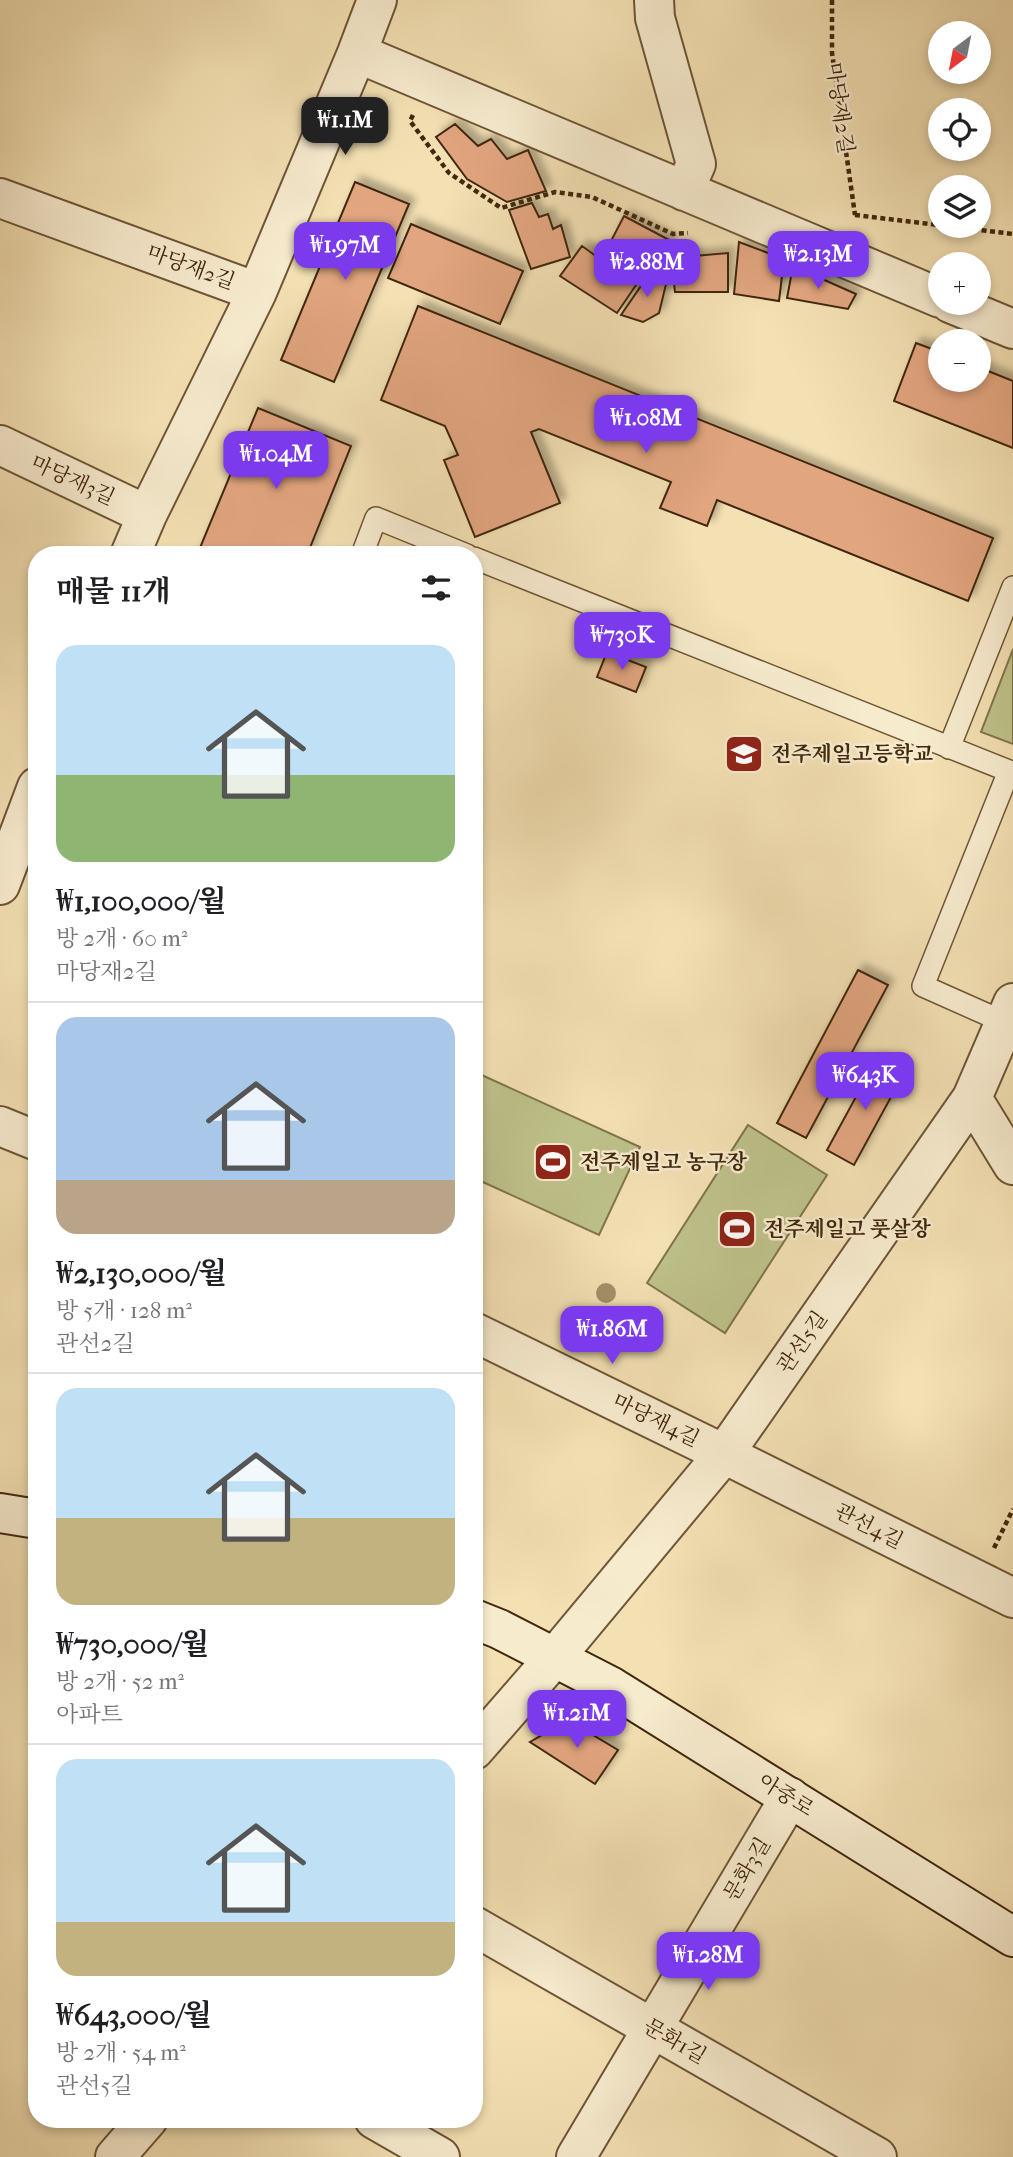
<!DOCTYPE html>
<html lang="ko">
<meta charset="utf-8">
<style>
body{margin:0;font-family:"IM FELL French Canon","Noto Serif KR",serif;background:#f2f2f2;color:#202124;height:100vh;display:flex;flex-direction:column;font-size:26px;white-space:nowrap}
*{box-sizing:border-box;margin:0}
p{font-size:23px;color:#757577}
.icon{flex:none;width:38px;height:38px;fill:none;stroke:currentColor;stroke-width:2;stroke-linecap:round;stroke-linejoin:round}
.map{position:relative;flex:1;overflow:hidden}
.sheet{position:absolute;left:28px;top:546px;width:455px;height:1582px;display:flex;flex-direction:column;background:#fff;border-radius:28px;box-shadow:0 4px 10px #0003}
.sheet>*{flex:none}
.needle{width:46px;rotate:212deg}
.controls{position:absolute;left:928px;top:21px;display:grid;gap:14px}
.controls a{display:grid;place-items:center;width:63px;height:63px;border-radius:50%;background:#fff;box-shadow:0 4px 10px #0003;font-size:35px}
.price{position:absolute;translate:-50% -60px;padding:0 16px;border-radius:14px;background:#7c3aed;color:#fff;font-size:23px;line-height:46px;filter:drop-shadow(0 2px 4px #0008)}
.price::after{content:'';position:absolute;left:50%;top:42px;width:21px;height:16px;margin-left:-10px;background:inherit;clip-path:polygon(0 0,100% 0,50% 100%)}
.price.on{background:#222;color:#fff}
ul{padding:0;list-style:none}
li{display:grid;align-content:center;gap:14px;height:371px;padding:0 28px}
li+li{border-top:2px solid #e0e0e0}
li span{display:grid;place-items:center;height:217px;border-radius:21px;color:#555}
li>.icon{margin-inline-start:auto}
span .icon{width:126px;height:126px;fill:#fffc;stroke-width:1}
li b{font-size:30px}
h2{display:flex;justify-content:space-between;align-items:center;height:84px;padding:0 28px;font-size:30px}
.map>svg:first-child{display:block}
.green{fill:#bec18a;stroke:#80744b;stroke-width:2}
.building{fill:#e1a57f;stroke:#41270c;stroke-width:2;filter:url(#shadow)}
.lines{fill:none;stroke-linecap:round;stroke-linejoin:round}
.lane-casing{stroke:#6e5536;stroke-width:24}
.street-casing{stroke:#6e5536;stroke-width:42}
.secondary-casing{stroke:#41270c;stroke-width:42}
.path{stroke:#41270c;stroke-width:4.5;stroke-dasharray:5 3.5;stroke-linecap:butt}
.lane{stroke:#f7ebce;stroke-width:21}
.street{stroke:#f7ebce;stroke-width:38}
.secondary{stroke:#f7ebce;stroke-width:38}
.tree{fill:#a29069}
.labels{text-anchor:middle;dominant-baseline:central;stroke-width:5;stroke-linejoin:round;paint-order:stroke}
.street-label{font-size:21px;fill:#41270c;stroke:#f7ebce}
.poi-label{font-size:21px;font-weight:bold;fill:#41270c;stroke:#f7ebce;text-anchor:start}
</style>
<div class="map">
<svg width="1013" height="2157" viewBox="0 0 1013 2157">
<defs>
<filter id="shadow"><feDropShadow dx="6" dy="-6" stdDeviation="3.5" flood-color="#0004"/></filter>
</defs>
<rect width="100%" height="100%" fill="#f3e0b3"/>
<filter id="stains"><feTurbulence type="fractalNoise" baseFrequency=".00286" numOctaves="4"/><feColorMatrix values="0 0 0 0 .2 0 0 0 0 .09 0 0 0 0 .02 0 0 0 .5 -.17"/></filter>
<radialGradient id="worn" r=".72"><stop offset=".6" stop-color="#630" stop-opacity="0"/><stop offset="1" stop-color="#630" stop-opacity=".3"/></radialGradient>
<path class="green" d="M1013,649V744L981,732Z
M475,1072L640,1147L599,1235L474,1178Z
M748,1125L827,1175L725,1333L647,1283Z"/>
<path class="building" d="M455,124L478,146L491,139L507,159L528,150L546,191L507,202L467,179L436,137Z
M355,182L409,204L334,382L281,360Z
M532,203L539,217L548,214L553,229L561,225L570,257L531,269L509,210Z
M624,216L671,241L658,264L611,241Z
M411,224L523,271L500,324L388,278Z
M739,242L784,259L779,301L734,294Z
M582,246L636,285L617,313L560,276Z
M728,253V292H675L671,258Z
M793,266L856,294L848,309L787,298Z
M652,270L667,280L659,313L643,322L621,315Z
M418,306L993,538L968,601L717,500L707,526L660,508L671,482L539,429L531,432L560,503L475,537L444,460L458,455L445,426L381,400Z
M916,343L940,352V380H978V367L1013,381V448L894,401Z
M258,408L351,446L307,555H197Z
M607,652L646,667L636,692L597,677Z
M858,970L888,985L806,1138L777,1123Z
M876,1060L903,1075L854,1165L827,1150Z
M568,1720L618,1750L595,1784L530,1742Z"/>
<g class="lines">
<g class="lane-casing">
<path id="lane" d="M362,555L376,518L467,555
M474,558L1009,771L923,986L1004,1022
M949,748L1013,587"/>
</g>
<g class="street-casing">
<path id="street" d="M654,0L655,18L696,164L684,191
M357,53L940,298
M0,198L257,292
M950,303L1013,329
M0,445L147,515
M130,555L147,515L257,292L357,53L377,0
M0,885L37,787
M972,1098L1013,1165
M0,1126L37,1141
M474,1332L724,1454L1013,1598
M474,1750L555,1657L724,1454L972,1098L1013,1003
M474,1926L877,2157
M374,2119L440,2157
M115,2157L148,2119
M576,2157L790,1797"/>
</g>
<g class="secondary-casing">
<path id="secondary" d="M0,1513L37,1519
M474,1619L499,1629L612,1687L1013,1937"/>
</g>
<path class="path" d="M832,0V53L855,215
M413,115L410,121L449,173L501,208L555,192L592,197L673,234L688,233
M855,215L1013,234
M994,1548L1013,1509"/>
<use href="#lane" class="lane"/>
<use href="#street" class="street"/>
<use href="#secondary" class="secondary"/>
</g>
<circle class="tree" cx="606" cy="1293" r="10"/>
<defs>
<g id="school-square" transform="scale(2.0125)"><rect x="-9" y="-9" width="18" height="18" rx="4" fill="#8f2418" stroke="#f7ebce"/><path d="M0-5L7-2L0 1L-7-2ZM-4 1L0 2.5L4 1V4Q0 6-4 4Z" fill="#fff"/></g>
<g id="stadium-square" transform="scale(2.0125)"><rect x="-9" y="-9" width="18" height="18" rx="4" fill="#8f2418" stroke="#f7ebce"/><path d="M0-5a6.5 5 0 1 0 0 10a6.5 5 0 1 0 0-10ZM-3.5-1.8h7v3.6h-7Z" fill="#fff"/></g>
</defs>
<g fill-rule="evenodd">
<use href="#school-square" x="744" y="754"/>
<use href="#stadium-square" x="553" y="1162"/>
<use href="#stadium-square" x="737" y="1229"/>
</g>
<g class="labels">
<g class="street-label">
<text transform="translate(840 108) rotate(82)">마당재2길</text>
<text transform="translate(191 267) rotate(20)">마당재2길</text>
<text transform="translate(73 480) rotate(25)">마당재3길</text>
<text transform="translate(802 1342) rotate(-55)">관선5길</text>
<text transform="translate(656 1420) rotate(26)">마당재4길</text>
<text transform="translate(869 1526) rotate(27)">관선4길</text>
<text transform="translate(786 1795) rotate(32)">아중로</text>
<text transform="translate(747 1869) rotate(-59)">문화3길</text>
<text transform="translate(675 2041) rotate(30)">문화1길</text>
</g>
<g class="poi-label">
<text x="771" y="754">전주제일고등학교</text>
<text x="580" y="1162">전주제일고 농구장</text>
<text x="764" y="1229">전주제일고 풋살장</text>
</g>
</g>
<rect width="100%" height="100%" filter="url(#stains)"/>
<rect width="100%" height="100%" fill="url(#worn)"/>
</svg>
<div class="controls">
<a><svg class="needle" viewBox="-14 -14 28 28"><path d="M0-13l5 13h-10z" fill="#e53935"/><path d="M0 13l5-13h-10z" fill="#757577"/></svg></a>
<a><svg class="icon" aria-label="locate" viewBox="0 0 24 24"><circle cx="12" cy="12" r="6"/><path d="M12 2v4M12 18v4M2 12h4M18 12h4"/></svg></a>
<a><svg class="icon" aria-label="layers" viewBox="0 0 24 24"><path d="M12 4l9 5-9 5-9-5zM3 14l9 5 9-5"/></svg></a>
<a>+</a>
<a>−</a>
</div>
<b class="price on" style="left:345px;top:157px">₩1.1M</b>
<b class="price" style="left:345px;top:282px">₩1.97M</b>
<b class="price" style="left:818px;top:291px">₩2.13M</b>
<b class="price" style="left:647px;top:299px">₩2.88M</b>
<b class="price" style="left:646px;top:455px">₩1.08M</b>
<b class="price" style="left:276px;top:491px">₩1.04M</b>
<b class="price" style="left:622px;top:672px">₩730K</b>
<b class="price" style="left:865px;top:1112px">₩643K</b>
<b class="price" style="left:612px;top:1366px">₩1.86M</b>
<b class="price" style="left:577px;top:1750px">₩1.21M</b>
<b class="price" style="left:708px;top:1992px">₩1.28M</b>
<section class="sheet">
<h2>매물 11개<svg class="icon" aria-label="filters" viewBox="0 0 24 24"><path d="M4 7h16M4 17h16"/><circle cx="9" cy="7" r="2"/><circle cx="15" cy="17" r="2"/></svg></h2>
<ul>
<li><span style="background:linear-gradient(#bfe0f5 60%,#8fb573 0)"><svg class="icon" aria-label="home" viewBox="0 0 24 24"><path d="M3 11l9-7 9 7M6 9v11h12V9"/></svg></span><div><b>₩1,100,000/월</b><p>방 2개 · 60 m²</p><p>마당재2길</p></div></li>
<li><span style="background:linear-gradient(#a9c7e8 75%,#b9a48a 0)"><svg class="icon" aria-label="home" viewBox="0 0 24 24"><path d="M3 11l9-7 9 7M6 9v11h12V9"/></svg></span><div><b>₩2,130,000/월</b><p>방 5개 · 128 m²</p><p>관선2길</p></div></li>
<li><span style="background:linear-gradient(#bfe0f5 60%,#c2b280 0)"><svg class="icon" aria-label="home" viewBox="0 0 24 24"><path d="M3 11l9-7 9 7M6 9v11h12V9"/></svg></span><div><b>₩730,000/월</b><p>방 2개 · 52 m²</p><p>아파트</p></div></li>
<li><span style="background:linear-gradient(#bfe0f5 75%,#c2b280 0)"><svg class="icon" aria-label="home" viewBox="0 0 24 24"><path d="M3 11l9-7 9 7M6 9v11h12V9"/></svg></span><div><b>₩643,000/월</b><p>방 2개 · 54 m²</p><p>관선5길</p></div></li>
</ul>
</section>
</div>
